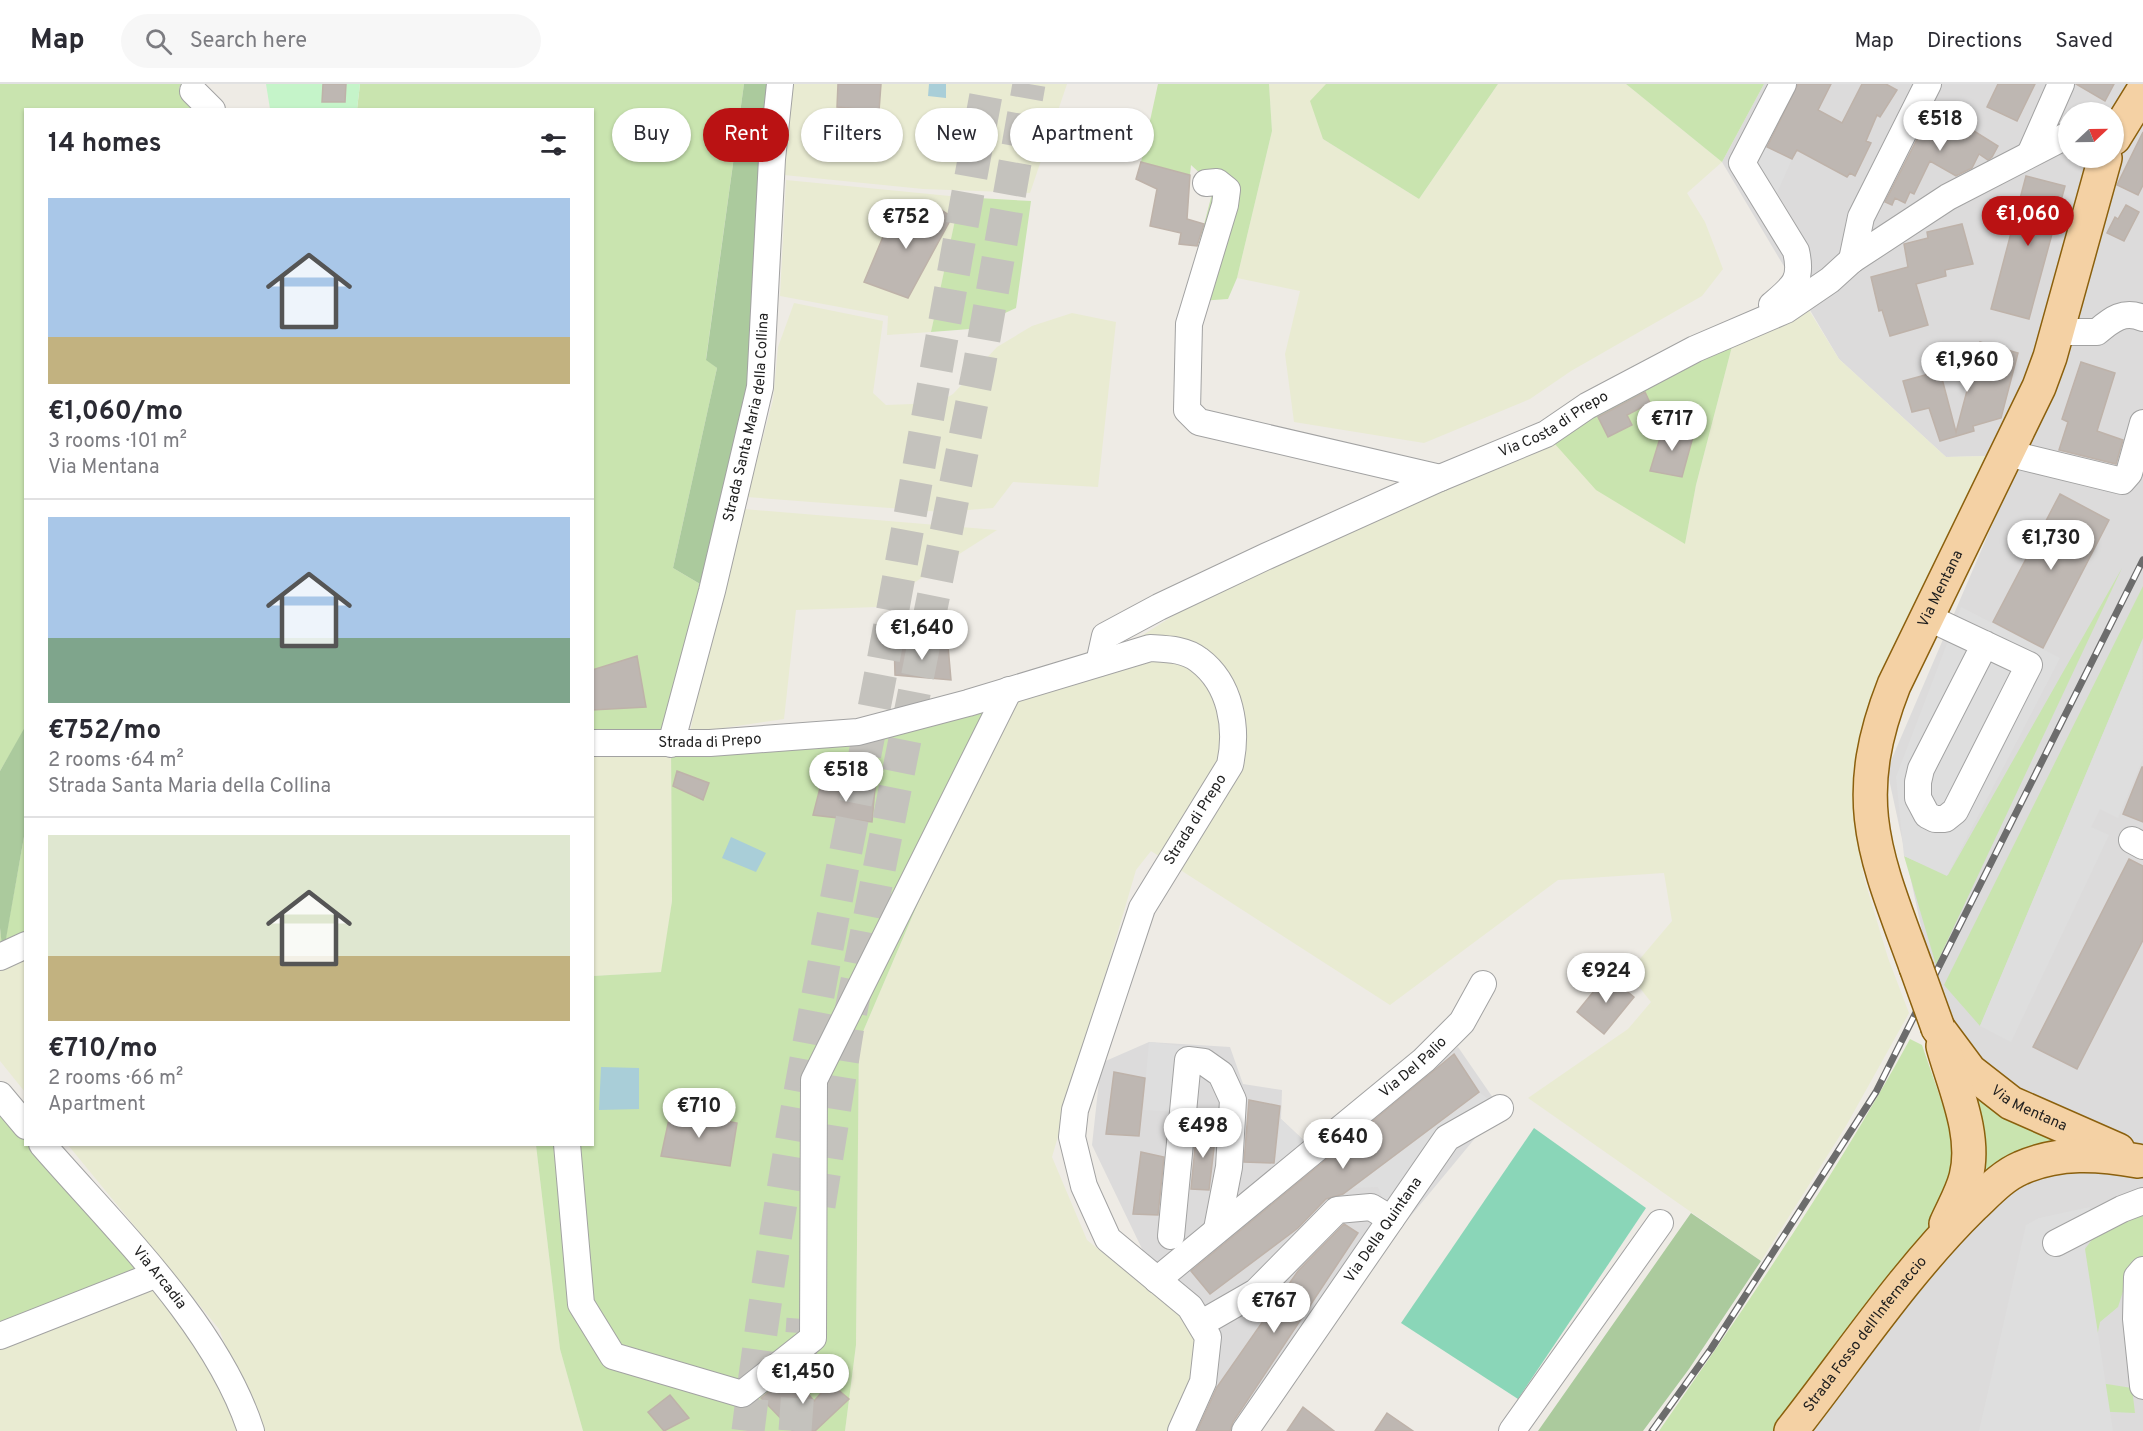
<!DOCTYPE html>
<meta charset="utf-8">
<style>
body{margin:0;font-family:Overpass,sans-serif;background:#f7f7f7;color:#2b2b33;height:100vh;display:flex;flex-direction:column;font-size:22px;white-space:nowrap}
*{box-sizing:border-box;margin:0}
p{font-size:20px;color:#7c7c81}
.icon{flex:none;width:33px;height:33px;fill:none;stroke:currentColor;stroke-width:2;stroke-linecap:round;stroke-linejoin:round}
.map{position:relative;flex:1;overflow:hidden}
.sheet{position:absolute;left:24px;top:24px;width:570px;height:1038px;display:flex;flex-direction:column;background:#fff;border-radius:0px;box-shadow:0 2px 4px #0004}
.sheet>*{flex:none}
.banner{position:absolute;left:612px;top:24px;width:570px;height:54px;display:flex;gap:12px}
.needle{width:39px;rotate:68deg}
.fabs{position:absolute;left:2058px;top:18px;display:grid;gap:12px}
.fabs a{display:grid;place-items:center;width:66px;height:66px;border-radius:50%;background:#fff;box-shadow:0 2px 4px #0004;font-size:30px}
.price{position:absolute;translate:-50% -51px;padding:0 14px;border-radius:21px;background:#fff;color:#222;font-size:20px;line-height:39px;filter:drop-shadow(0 2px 3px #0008)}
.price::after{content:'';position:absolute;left:50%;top:36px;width:18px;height:14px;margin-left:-9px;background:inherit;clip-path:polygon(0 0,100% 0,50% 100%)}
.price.current{background:#ba1213;color:#fff}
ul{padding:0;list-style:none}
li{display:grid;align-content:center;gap:12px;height:318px;padding:0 24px}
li+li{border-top:2px solid #e1e1e2}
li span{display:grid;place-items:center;height:186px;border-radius:0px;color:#555}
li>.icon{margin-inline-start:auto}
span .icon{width:108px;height:108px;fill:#fffc;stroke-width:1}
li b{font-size:26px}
h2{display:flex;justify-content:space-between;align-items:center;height:72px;padding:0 24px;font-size:26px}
.pill{padding:0 21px;border-radius:27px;background:#fff;box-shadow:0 2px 4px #0004;font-size:21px;line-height:54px}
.pill.current{background:#ba1213;color:#fff}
header{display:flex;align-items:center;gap:36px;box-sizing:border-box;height:84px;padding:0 30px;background:#fff;border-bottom:2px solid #e1e1e2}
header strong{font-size:28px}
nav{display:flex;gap:33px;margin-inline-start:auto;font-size:21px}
.search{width:420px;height:54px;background:#f7f7f7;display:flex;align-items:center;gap:15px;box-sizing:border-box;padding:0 21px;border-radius:33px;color:#7c7c81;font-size:22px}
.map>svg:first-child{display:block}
.residential{fill:#dcdbdb;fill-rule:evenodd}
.farmland{fill:#e9ebd2}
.grass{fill:#c9e4af}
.forest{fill:#abca9d}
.park{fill:#c5f4c9}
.pitch{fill:#8ad6b8}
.parking{fill:#dedede}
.water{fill:#a9ced8}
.building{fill:#beb7b2;stroke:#beb2a9;stroke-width:1.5}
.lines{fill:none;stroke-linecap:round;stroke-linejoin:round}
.highway-tunnel{stroke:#c4c2bd;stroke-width:33;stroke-dasharray:33 16;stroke-linecap:butt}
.minor-casing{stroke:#a2a2a2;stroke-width:28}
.major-casing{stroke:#8b600d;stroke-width:36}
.minor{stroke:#fff;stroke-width:26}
.major{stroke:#f4d1a4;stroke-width:33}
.rail-casing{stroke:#6c6c6c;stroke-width:7}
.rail{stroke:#fff;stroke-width:4.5;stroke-dasharray:14;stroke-linecap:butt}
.major-bridge-casing{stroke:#8b600d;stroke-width:36;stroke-linecap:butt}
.major-bridge{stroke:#f4d1a4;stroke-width:33}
.labels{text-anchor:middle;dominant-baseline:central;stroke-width:4.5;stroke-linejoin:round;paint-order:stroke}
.street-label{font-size:15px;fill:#1e1e1e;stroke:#fff}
</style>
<header>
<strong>Map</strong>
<div class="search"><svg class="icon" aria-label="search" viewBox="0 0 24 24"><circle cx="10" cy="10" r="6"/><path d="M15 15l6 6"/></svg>Search here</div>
<nav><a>Map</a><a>Directions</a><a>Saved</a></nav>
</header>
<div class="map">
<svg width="2143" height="1347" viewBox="0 0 2143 1347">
<rect width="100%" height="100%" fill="#eeebe5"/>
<path class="residential" d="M1764,0H2143V1347H1792L1969,1063L1887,686L2014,390L1990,372L1946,373L1839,275L1722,78ZM2068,28H2114V74H2068Z
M1149,958L1230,963L1243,1000L1282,1006L1281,1035L1314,1066L1458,963L1500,1024L1233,1347H1192L1157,1196L1092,1061L1101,979Z"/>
<path class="farmland" d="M793,0H1067L1030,109L923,105L784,91Z
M1269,0H1326L1323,55L1419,115L1498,0H1626L1722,78L1687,109L1705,138L1723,185L1702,212L1571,287L1530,315L1424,359L1294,338L1285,270L1300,207L1237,194L1272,47Z
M786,96L960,113L931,248L887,251L888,232L780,212Z
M1802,215L1839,275L1946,373L1990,372L1860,660L1853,688L1857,756L1864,794L1888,874L1909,929L1846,1042L1761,1177L1528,1014L1628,945L1651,918L1628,889L1672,837L1664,789L1558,796L1390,921L1151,767L1136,786L1052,1073L1087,1156L1208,1253L1185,1347H845L856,1261L859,957L1009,606L1099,579L1267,472L1546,350L1685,460L1696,401L1736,247Z
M794,219L883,237L873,309L886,321L938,319L953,310L997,263L1032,242L1072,229L1116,238L1098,403L1013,398L993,424L942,428L747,413L773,316L778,263Z
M744,425L997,446L876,523L796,526L784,635L690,649L712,536Z
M593,659L671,660L672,817L662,888L593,892Z
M25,861V1008L0,977V873Z
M68,1061H536L560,1265L583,1347H258L219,1245Z
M155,1191L251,1347H0V1252Z"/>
<path class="grass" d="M0,0H181L179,4L203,25L26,26V643L0,687Z
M360,0H744L706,275L717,284L673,484L712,507L671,659L858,648L1009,606L859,957L856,1261L845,1347H583L560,1265L536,1061L592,1060L593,892L661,888L672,817L671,660L593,659L592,26H357Z
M1158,0H1269L1272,47L1237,194L1228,215L1184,218L1214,102L1191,81L1190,91L1141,78Z
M1326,0H1498L1419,115L1323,55L1310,17Z
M1626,0H1764L1722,78Z
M960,113L1031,117L1016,224L970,245L931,248Z
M1736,247L1696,401L1685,460L1596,406L1546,350Z
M2122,484L1936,881L1904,772L1948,791Z
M2143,502V554L1980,942L1944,901Z
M25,747V861L0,873V844L3,869Z
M1910,955L1922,961L1962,1077L1912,1181L1786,1347H1659C1748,1219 1835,1092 1910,955Z
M1973,1002L2098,1063L1974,1109Z
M0,1011L25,1042L26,1060L42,1061L155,1191L0,1252Z
M2143,1130V1173L2129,1189L2118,1223L2100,1238L2094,1267V1298L2132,1304L2135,1329L2068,1326L2085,1165L2096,1150Z"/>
<path class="forest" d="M744,0H780L760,303L712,507L673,484L717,284L706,276Z
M25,643V747L3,872L0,844V687Z
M1691,1129L1761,1177L1689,1285L1643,1347H1538Z"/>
<path class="park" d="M266,0H360L357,25H270Z"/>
<path class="pitch" d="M1534,1044L1646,1124L1518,1315L1401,1239Z"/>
<path class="parking" d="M1748,51L1792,75L1768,129Z
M1961,523L2060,574L1947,792L1904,772L1896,693Z
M2142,557L2143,675L2118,734L2100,725L2091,743L2109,751L2011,958L1980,942Z
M1149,958L1190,963L1183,1028L1143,1026Z
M1479,1008L1500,1024L1462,1058L1403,1140L1391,1135L1378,1103L1351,1104Z
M1281,1035L1314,1066L1270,1102L1274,1079Z
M2090,1123L2085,1165L2113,1347H1979L2026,1141L2039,1134Z"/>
<path class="water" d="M929,0H946V14L928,12Z
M731,753L766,769L756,788L722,774Z
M601,983L639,984V1025L599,1026Z"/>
<path class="building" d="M323,0H346L345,18H322Z
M838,0H881L879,27L837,23Z
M1798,0H1831L1818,26L1842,39L1862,0H1886L1897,6L1880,33L1877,31L1866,57L1871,59L1855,92L1850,89L1847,93L1797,66L1792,75L1767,63Z
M1998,0H2035L2017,37L1987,23Z
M2076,0H2114L2105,17Z
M1934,22L1998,62L1992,73L1988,76L1979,70L1972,84L1956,92L1930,77L1914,110L1910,108L1905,119L1895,114L1892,121L1885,118Z
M2143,48V101L2138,111L2117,101Z
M1141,78L1190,91L1187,135L1204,140L1197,162L1179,160L1181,149L1150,142L1157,105L1136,95Z
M2026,92L2065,102L2029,235L1991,225Z
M934,121L952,133L908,214L864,198L896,122L921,134Z
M2126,121L2139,128L2124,157L2107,149L2115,133L2118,135Z
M1962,140L1973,180L1945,186L1946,192L1916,200L1928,241L1890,252L1882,226L1879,227L1871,193L1908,183L1904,160L1928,154L1927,148Z
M1980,258L2018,269L2001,334L1973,342L1974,347L1940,357L1929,324L1912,328L1903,297L1940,287L1956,348Z
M2081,278L2115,289L2097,347L2123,356L2116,380L2059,366L2068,338L2062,335Z
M1645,308L1650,319L1627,331L1632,341L1608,353L1598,333Z
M1664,341L1694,349L1682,393L1650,387Z
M2060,410L2109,436L2043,564L1993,538Z
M894,557L948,562L951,596L895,591Z
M637,572L646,623L592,626V586Z
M2142,683H2143V738L2123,730Z
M677,687L709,699L703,716L673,702Z
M821,700L875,704L872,738L813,731Z
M2129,775L2143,782V856L2077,985L2033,963Z
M1607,891L1634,913L1604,950L1577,928Z
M1454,970L1479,1008L1343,1110L1326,1115L1298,1144L1210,1210L1191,1187Z
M1114,988L1145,994L1139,1052L1106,1050Z
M1249,1016L1280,1022L1274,1079L1244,1078Z
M671,1026L737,1039L730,1082L661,1072Z
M1197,1043L1216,1047L1209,1106L1191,1105Z
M1141,1068L1164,1073L1158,1131L1133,1130Z
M1344,1140L1358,1149L1233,1338L1230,1347H1197L1217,1303L1298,1187Z
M792,1290L814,1317L830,1299L849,1315L815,1347H793L761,1314Z
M670,1311L689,1334L664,1347L648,1328Z
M1303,1323L1334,1347H1287Z
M1387,1329L1413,1347H1375Z"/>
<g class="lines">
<path class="highway-tunnel" d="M819,1122L848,942L979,283L1029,0
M748,1347C778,1099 829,854 877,609C916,406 950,203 988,0
M795,1347L803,1235"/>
<g class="minor-casing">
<g id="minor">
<path d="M193,7L212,26"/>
<path d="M2031,68L2061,0"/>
<path d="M1206,99L1217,98L1227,106L1225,121L1189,240L1187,326L1199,338L1440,394"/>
<path d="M1852,176L1861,133L1928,0"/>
<path d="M1772,221C1793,203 1803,197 1796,167L1742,79L1783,0"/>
<path d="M2057,248H2097C2112,235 2124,226 2143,234"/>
<path d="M2007,369L2122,397L2129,389L2143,339"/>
<path d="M1927,533L2029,581L1955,727L1945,735H1935L1927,731L1918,714V698L1921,685L1985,560"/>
<path id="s1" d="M1099,579L1105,552L1159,523L1267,472L1440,394L1546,350L1587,322L1695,265L1786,226L1830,196L1852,176L1948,113L2068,51"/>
<path id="s2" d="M592,659H710L858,648L968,619L1150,564C1167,565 1185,565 1199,576C1231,600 1238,644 1230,681L1142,824L1075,1026L1072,1053L1084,1102L1108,1155L1190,1223L1208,1253L1203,1298L1181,1347"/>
<path id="s3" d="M671,660L712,507L760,303L772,75L780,0"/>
<path d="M2132,756L2143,762"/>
<path d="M0,873L26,861"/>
<path d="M0,1011L26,1042"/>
<path id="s4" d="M42,1060C114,1143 217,1241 251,1347"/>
<path d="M567,1060L581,1220L613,1272L742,1310L813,1254L814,996L1009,606"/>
<path d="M1171,1152L1188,976L1204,978L1221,990L1233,1016L1229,1083L1217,1145"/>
<path d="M2056,1159L2122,1125L2143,1117"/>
<path d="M2143,1186L2137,1193L2136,1235L2143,1302"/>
<path id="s5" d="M1157,1196L1424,976L1462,938L1483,900"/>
<path d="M1202,1239L1256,1208L1337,1126L1371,1123L1391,1135"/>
<path d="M0,1252L155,1191"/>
<path id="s6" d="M1245,1347L1447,1054L1500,1024"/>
<path d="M1512,1347L1660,1139"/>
</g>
</g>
<g class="major-casing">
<g id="major">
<path d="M2114,54L2143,7"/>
<path id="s7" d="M1916,883C1876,773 1848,718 1894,601L2039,303L2050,273L2105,74"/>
<path id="s8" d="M1938,944L1970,987L2011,1019L2118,1066"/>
<path d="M1943,962C1954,1002 1977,1051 1966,1093C1962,1109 1953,1124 1946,1140"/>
<path id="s9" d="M1791,1347C1850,1272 1904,1190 1972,1123C1987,1109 2002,1092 2021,1084C2059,1067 2099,1070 2138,1077"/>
</g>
</g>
<use href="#minor" class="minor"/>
<use href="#major" class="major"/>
<g class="rail-casing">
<path id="rail" d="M1652,1347L1711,1265L1876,1008L2143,476"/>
</g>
<use href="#rail" class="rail"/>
<g class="major-bridge-casing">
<path id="major-bridge" d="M1916,883L1938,944"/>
</g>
<use href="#major-bridge" class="major-bridge"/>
</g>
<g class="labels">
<g class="street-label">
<text stroke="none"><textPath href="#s3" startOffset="336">Strada Santa Maria della Collina</textPath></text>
<text stroke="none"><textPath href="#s1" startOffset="524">Via Costa di Prepo</textPath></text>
<text stroke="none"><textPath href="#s7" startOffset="399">Via Mentana</textPath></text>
<text stroke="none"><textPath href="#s2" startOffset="118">Strada di Prepo</textPath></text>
<text transform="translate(1196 736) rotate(-58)">Strada di Prepo</text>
<text stroke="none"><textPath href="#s5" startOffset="333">Via Del Palio</textPath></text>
<text stroke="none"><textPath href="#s8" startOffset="124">Via Mentana</textPath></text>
<text stroke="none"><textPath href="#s6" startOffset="244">Via Della Quintana</textPath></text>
<text stroke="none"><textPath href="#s4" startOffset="178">Via Arcadia</textPath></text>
<text stroke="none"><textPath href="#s9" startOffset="122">Strada Fosso dell'Infernaccio</textPath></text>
</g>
</g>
</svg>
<div class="fabs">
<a><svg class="needle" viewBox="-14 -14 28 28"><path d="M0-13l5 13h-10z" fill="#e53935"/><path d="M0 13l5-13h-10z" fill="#7c7c81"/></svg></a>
</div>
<b class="price" style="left:1940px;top:68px">€518</b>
<b class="price current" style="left:2028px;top:163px">€1,060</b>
<b class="price" style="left:906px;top:166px">€752</b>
<b class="price" style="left:1967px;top:309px">€1,960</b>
<b class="price" style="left:1672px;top:368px">€717</b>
<b class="price" style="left:2051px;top:487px">€1,730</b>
<b class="price" style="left:922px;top:577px">€1,640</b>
<b class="price" style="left:846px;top:719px">€518</b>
<b class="price" style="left:1606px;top:920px">€924</b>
<b class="price" style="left:699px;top:1055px">€710</b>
<b class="price" style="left:1203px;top:1075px">€498</b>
<b class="price" style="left:1343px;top:1086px">€640</b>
<b class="price" style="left:1274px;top:1250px">€767</b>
<b class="price" style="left:803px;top:1321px">€1,450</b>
<div class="banner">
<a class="pill">Buy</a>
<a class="pill current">Rent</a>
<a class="pill">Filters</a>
<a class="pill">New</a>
<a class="pill">Apartment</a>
</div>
<section class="sheet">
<h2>14 homes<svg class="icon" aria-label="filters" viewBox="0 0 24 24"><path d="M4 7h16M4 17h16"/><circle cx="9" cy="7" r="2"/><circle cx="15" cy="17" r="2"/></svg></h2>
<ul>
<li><span style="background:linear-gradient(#a9c7e8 75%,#c2b280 0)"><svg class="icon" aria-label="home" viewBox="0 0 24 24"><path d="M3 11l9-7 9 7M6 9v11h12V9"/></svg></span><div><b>€1,060/mo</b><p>3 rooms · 101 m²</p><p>Via Mentana</p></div></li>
<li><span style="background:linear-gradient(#a9c7e8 65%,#7fa58c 0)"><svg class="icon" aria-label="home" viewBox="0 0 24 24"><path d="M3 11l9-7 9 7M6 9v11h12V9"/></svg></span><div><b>€752/mo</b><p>2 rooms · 64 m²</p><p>Strada Santa Maria della Collina</p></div></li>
<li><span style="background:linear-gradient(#dfe7d0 65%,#c2b280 0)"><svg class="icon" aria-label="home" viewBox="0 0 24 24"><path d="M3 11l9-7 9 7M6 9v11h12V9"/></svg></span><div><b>€710/mo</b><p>2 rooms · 66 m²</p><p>Apartment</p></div></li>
</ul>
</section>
</div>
